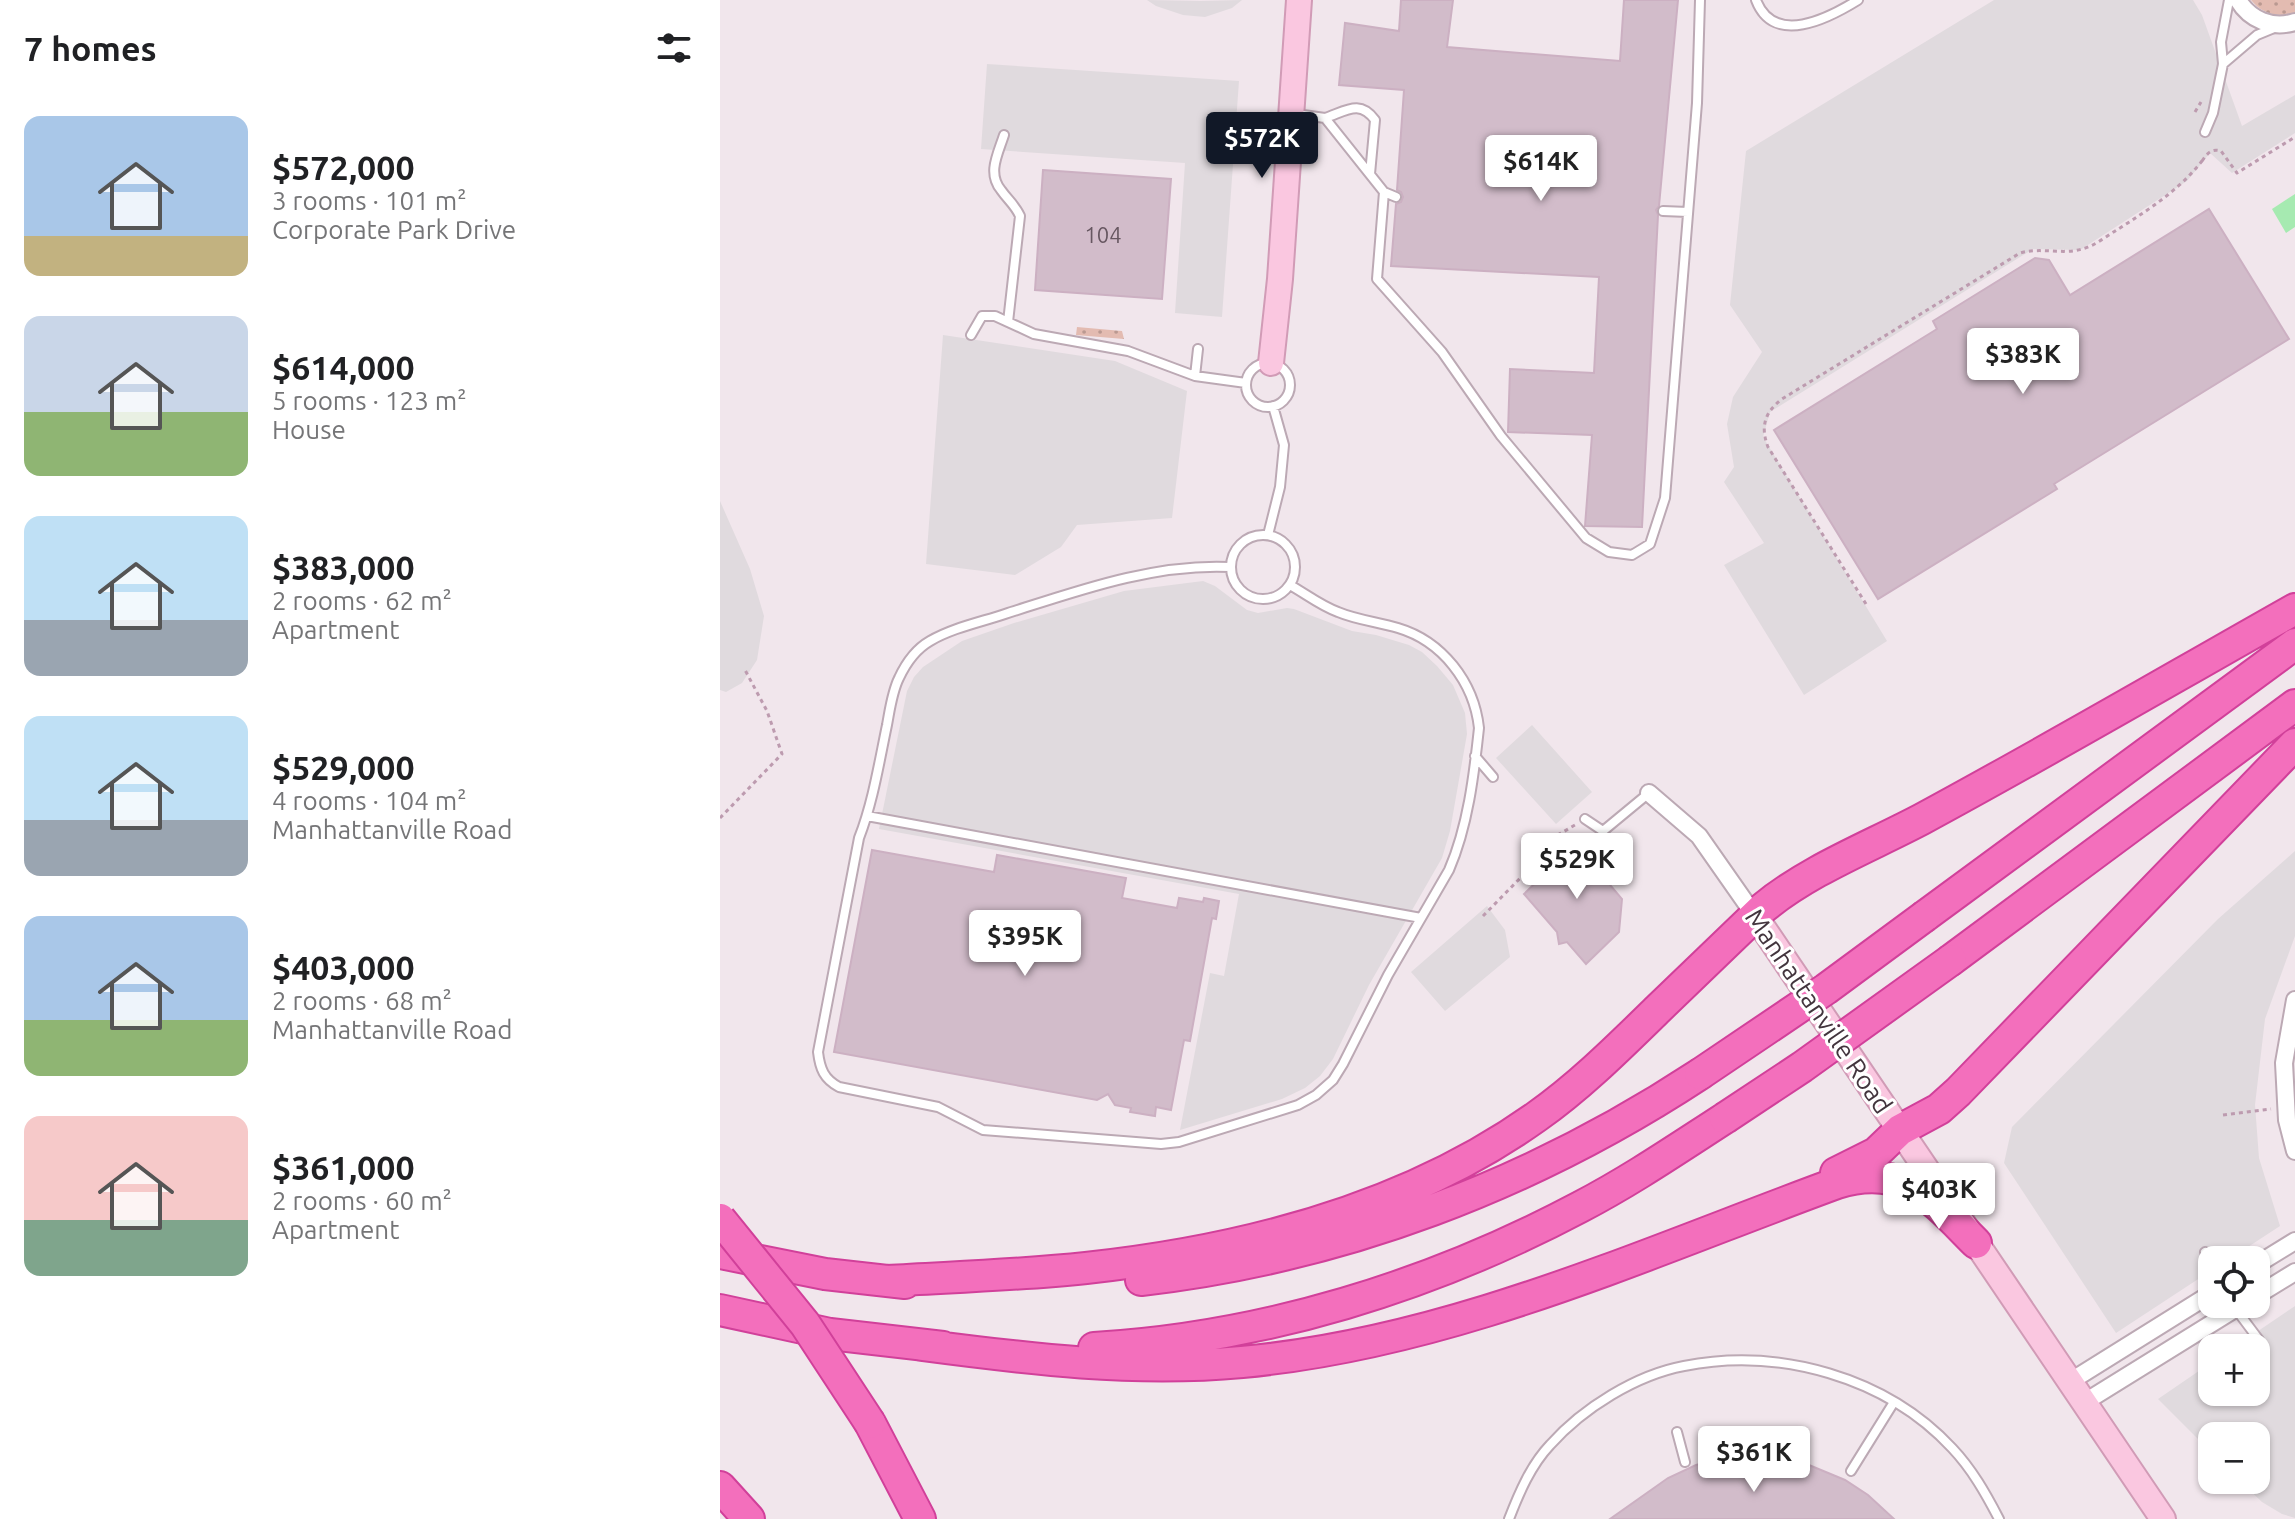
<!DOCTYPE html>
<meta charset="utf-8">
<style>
body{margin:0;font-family:Ubuntu,sans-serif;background:#f6f6f6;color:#202124;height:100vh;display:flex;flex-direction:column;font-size:30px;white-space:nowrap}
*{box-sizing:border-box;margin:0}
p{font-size:26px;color:#757577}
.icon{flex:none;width:44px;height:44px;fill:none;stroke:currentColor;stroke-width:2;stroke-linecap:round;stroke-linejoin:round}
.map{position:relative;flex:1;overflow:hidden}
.panel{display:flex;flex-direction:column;background:#fff;width:720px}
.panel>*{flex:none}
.controls{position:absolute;left:1478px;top:1246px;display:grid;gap:16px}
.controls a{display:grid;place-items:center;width:72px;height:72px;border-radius:16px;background:#fff;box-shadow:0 2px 6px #0004;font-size:40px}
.price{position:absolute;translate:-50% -68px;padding:0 18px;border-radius:8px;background:#fff;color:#222;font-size:26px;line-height:52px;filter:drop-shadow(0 2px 4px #0008)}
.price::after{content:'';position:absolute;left:50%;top:48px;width:24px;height:18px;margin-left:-12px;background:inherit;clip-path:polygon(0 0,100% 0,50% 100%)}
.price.current{background:#111827;color:#fff}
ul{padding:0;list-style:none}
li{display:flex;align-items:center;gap:24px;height:200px;padding:0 24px}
li span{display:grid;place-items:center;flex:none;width:224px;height:160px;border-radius:16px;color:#555}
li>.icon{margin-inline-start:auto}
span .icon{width:96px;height:96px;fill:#fffc;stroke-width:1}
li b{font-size:34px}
h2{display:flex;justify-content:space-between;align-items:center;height:96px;padding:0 24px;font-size:34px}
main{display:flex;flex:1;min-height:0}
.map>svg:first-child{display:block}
.grass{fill:url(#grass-dots)}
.parking{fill:#e0dade}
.water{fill:#a6eab1}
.building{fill:#d2bcca;stroke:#ccb0c2;stroke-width:2}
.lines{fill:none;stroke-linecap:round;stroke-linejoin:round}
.lane-casing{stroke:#bca9b4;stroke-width:12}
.street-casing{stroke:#bca9b4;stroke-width:20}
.secondary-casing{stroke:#d19bb6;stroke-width:28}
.highway-casing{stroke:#d1409a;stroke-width:34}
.path{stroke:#bd9baf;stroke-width:3;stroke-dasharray:4 4;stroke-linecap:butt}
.lane{stroke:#fff;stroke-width:8}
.street{stroke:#fff;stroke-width:16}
.secondary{stroke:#fac7e0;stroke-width:24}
.highway{stroke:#f36fbc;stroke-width:30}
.highway-bridge-casing{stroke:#d1409a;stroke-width:34;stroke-linecap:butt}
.highway-bridge{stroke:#f36fbc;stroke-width:30}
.labels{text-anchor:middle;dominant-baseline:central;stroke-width:6;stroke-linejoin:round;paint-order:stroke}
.number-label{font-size:22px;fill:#675761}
.street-label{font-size:26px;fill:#43353e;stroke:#fff}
</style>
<main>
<section class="panel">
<h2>7 homes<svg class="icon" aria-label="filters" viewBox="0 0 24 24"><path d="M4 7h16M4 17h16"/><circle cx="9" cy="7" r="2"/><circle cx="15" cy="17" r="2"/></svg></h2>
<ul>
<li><span style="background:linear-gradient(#a9c7e8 75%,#c2b280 0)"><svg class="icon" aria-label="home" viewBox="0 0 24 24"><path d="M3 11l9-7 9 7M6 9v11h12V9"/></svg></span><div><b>$572,000</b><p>3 rooms · 101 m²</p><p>Corporate Park Drive</p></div></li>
<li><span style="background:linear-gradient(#c9d6e8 60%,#8fb573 0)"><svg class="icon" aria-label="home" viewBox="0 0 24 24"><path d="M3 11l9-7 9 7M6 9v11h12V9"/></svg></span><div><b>$614,000</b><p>5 rooms · 123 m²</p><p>House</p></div></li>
<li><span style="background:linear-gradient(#bfe0f5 65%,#9aa5b1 0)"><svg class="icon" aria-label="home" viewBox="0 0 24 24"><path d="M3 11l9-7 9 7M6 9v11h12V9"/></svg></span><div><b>$383,000</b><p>2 rooms · 62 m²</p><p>Apartment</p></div></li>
<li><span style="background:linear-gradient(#bfe0f5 65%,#9aa5b1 0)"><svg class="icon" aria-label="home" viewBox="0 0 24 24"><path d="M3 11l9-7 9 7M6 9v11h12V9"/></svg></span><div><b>$529,000</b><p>4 rooms · 104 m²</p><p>Manhattanville Road</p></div></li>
<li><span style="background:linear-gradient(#a9c7e8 65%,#8fb573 0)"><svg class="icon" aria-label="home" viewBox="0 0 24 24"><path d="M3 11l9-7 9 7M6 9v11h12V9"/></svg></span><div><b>$403,000</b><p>2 rooms · 68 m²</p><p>Manhattanville Road</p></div></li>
<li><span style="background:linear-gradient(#f6c9c9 65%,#7fa58c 0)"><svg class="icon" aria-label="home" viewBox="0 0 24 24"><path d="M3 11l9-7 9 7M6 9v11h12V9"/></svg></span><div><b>$361,000</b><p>2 rooms · 60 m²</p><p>Apartment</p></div></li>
</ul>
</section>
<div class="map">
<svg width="1575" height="1519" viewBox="0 0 1575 1519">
<defs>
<pattern id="grass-dots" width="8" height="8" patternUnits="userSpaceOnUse" patternTransform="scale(2)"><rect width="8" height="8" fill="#e3bbb1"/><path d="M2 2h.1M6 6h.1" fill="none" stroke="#ba9991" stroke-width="1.8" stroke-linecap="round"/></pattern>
</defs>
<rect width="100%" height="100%" fill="#f1e6ec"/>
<path class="grass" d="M1531,0H1575V13C1558,18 1542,14 1531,0Z
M357,327L402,331L404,339L356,335Z"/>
<path class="parking" d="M427,0L481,1L522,0L512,8L485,17L463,15L436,6Z
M1274,0H1473L1482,15L1522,126L1575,95V133L1512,173L1490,153L1467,181L1360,250L1313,249L1050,412L1043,437L1167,641L1084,695L1004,565L1044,543L1004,482L1014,467L1007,424L1013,397L1042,352L1010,305L1026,151Z
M267,64L519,81L502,317L455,313L465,163L261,149Z
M223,335L395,361L467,391L452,518L357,525L341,547L295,575L206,564Z
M0,501L30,569L44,616L37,660L22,683L6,692L0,690Z
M483,581L495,586L527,610L538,613L567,608L574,609L632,631L656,635L689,645L702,652L717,666L733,685L745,713L747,734L730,831L722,858L649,985L613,1059L600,1076L585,1088L562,1099L460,1130L490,973L504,976L519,894L159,829L187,691L194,677L203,667L242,641L294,623L404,591Z
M812,725L872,792L836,824L776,758Z
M1575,851V936L1545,1019L1535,1105L1539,1158L1560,1226L1508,1260H1492V1270L1396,1333L1284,1163L1292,1127L1498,919Z
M767,906L785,930L790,957L725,1011L691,972Z
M1575,1306V1518L1562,1514L1542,1502L1519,1480H1536V1436H1492V1453L1438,1399L1492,1362V1392H1536V1348H1513Z"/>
<path class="water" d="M1575,194V227L1566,233L1552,209Z"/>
<path class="building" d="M681,0H733L727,47L900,61L904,0H958L939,206L936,210L938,215L922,527L865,526L872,435L788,432L790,369L874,373L879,277L671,266L676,204L681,202L683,197L681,192L677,190L684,90L619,85L625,23L679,31Z
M323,170L451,179L442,299L315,290Z
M1489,209L1569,339L1334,484L1337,489L1158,599L1054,430L1217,329L1213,321L1315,258L1329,260L1350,295Z
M844,839L850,851L858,847L902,899L899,932L866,964L847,942L839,944L837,932L804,894L831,868L822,853Z
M152,850L274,872L277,855L406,878L402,898L457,908L459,898L483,902L484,898L499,901L496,919L492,918L470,1041L464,1040L451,1110L436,1107L435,1116L410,1112L411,1108L395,1105L388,1094L377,1100L114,1052Z
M1047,1457L1089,1465L1125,1480L1148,1495L1174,1519H890L948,1478L976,1465L1006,1458Z"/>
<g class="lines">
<g class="lane-casing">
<path id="lane" d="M1036,0C1054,47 1109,18 1138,0
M1503,64L1537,35L1554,28
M576,114L605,118L664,192L657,279L722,352L781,436L866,538L889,552L912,555L930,544L945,498L977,103L980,0
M605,118C626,111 640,99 655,120L650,174
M1485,132L1493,113L1503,64L1501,42L1509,0
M284,135C278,154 267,173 281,190C288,200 295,205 300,216L288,322
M664,192L676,197
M943,211L968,212
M251,335L262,316H275L314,334L408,351L475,376L526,383
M526 385a22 22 0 1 1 44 0a22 22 0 1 1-44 0Z
M475,376L478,349
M511 567a32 32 0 1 1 64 0a32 32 0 1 1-64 0Z
M548,535L560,487L564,445L553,406
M511,567C434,563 357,591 285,614C261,622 232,628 210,641C196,649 186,663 179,678C172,692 170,709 167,725C159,763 153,802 139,838L98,1052C100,1069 104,1079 119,1087L218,1107L263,1130L441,1144L459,1142L578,1105L596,1095L613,1080L623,1064L668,975L729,870C748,826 754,775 759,728C754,682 722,641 678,628C658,622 637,620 618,612C601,606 586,594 570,585
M755,756L773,777
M147,816L701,918
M865,819L883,831L929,793
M1485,1252L1492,1266
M1515,1308L1539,1340
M957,1432L965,1462
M1131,1471L1174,1402
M789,1519C799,1493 811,1465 830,1445C863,1408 916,1375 964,1366C1059,1347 1166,1377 1232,1448C1252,1469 1266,1494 1279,1519"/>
</g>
<g class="street-casing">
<path id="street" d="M1518,0C1530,20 1552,29 1575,22
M929,793L979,836L1035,916
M1575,1000L1564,1063L1567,1120L1575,1151
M1536,1265L1575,1241
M1536,1296L1575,1272
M1351,1381L1492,1293
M1365,1402L1523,1304"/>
</g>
<g class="secondary-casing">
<path id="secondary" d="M551,363L560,279L579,0
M1035,916L1443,1519"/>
</g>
<g class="highway-casing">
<path id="highway" d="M1205,916L1575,644
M1231,960L1575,705
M1116,1173L1156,1153L1180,1130L1219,1109L1238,1092L1575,744
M0,1253L105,1274L185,1283
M421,1280C622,1257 811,1185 980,1074
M167,1281C233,1277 300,1275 366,1268C524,1251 685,1210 816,1117C860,1086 899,1047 938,1009C973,975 1008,942 1043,908C1089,870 1149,847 1202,819C1328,751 1451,679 1575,609
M0,1310L110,1334L223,1347
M202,1345C308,1359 414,1372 522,1362C730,1343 923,1254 1117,1183C1184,1162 1213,1200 1256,1243
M374,1348C544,1338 711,1286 860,1207C910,1181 957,1149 1005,1118
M150,1423L200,1519
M0,1487L29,1519"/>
</g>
<path class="path" d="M1475,112L1481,102
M1482,161C1487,154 1491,148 1501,151L1517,173L1575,137
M1146,604L1048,447C1040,426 1045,412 1062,399L1300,253C1321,247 1343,255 1362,249C1375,246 1388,235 1400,228C1431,208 1459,190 1482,161L1480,160
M0,818L62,754L47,711L25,670
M763,916L816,862L824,843L855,825
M1503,1115L1551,1109"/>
<use href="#lane" class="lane"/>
<use href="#street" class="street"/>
<use href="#secondary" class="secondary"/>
<use href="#highway" class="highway"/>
<g class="highway-bridge-casing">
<path id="highway-bridge" d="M980,1074L1106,989L1205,916
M1005,1118L1082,1067L1231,960
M0,1219L85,1324L150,1423"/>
</g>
<use href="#highway-bridge" class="highway-bridge"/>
</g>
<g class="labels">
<g class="number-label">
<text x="383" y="234">104</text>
</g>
<g class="street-label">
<text transform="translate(1099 1011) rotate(56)">Manhattanville Road</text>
</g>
</g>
</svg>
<div class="controls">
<a><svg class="icon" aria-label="locate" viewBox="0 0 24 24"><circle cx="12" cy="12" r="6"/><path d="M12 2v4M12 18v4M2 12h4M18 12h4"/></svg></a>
<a>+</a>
<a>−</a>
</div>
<b class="price current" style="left:542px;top:180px">$572K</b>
<b class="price" style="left:821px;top:203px">$614K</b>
<b class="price" style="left:1303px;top:396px">$383K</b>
<b class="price" style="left:857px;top:901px">$529K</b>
<b class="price" style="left:305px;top:978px">$395K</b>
<b class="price" style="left:1219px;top:1231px">$403K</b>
<b class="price" style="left:1034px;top:1494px">$361K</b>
</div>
</main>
